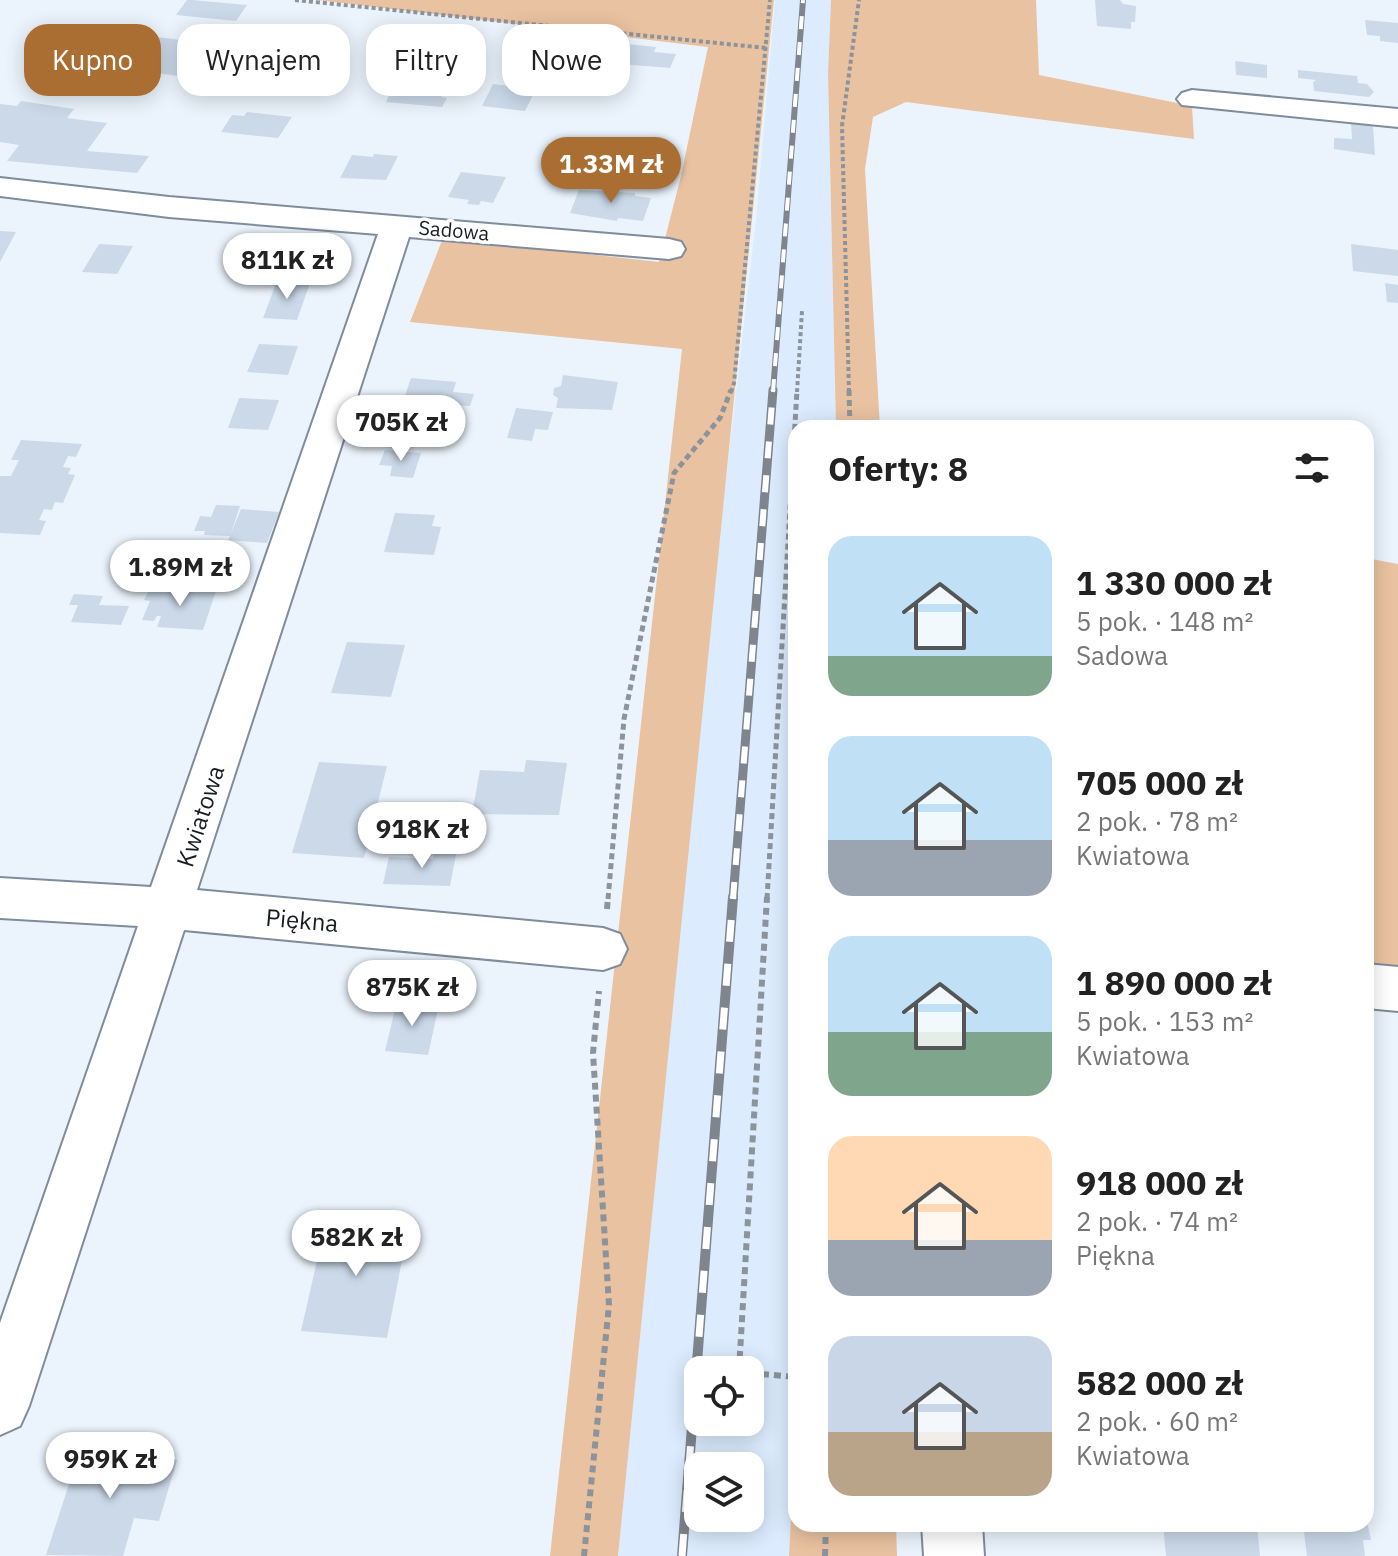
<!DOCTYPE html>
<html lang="pl">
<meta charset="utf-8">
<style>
body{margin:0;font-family:"IBM Plex Sans",sans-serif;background:#f6f6f6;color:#222;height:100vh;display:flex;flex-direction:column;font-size:30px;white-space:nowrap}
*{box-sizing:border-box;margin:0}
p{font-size:26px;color:#767676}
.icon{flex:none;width:44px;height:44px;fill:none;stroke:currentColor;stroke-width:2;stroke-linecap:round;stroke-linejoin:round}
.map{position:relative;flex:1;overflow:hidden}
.details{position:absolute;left:788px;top:420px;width:586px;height:1112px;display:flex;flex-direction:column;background:#fff;border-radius:24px;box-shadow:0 4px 20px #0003}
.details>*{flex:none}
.hud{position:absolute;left:24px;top:24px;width:644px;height:72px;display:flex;gap:16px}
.tools{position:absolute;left:684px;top:1356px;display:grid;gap:16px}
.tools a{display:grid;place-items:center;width:80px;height:80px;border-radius:16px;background:#fff;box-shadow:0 4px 20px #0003;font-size:40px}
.price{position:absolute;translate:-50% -68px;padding:0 18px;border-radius:28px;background:#fff;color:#222;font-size:26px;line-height:52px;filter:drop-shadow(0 2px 4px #0008)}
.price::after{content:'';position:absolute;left:50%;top:48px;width:24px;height:18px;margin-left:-12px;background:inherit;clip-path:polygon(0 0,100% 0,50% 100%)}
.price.active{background:#ab6e32;color:#fff}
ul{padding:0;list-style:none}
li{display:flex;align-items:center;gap:24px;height:200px;padding:0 40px}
li span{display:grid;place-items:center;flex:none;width:224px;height:160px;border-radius:24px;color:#555}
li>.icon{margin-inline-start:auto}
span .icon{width:96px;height:96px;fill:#fffc;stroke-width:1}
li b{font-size:34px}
h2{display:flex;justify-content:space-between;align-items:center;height:96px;padding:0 40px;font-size:34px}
.pill{padding:0 28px;border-radius:24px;background:#fff;box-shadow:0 4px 20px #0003;font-size:28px;line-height:72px}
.pill.active{background:#ab6e32;color:#fff}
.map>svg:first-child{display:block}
.built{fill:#dcecfe;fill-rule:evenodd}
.green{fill:#e9c2a1}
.building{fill:#cbd9e9}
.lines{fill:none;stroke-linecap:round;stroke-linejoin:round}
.minor-casing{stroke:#7f8c9b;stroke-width:4}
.path-far2{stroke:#8c939b;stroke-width:4;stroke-dasharray:4 3;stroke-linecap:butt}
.path-far1{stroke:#8c939b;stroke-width:5;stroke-dasharray:6 4;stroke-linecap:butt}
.path{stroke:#8c939b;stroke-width:6;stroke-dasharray:7 5;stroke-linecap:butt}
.minor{fill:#fff;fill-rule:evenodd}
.rail-far2-casing{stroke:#7e858c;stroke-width:6}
.rail-far1-casing{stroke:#7e858c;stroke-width:9}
.rail-casing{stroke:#7e858c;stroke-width:10}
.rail-far2{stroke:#fff;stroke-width:4;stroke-dasharray:13;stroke-linecap:butt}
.rail-far1{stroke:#fff;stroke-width:6;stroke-dasharray:17;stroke-linecap:butt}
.rail{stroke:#fff;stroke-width:7;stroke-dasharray:22;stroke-linecap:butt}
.labels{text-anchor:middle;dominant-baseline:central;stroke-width:7;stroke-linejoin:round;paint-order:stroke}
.far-street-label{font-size:20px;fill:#181d22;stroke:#fff}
.street-label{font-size:24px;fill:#181d22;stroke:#fff}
</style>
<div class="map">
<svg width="1398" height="1556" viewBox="0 0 1398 1556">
<rect width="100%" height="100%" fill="#ebf4fd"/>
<path class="built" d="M775,0H831L828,73L836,428H796V1419L789,1556H618L721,523L756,219ZM698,1370H750V1422H698ZM698,1466H750V1518H698Z"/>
<path class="green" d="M318,0H774L618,1556H550L682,349L410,322L443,238L659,262L681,176L708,47Z
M831,0H1036L1039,75L1192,106L1194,139L906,102L873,117L865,169L880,428H836L828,73Z
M1366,558L1398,564V966L1366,965Z
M796,1419V1524H896L897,1556H789Z"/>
<path class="building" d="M187,0H192L247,5L236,21L176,15Z
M1095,0H1120L1123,4L1136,6L1135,22H1131V29L1097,26Z
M1365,20L1398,23V43L1380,41V36L1367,35Z
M88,26L119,31L97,57L90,56L85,62L70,60L74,54L65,53Z
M157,37L220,45L195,78L131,70Z
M618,43L656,47L654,52L676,54L670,68L609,63Z
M1235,61L1267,65V78L1236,75Z
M289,69L337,75L323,96L273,92Z
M1298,70L1357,76L1358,83L1367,84L1374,92L1369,97L1314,91L1313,82L1316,80L1298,78Z
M391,79L448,85L441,97L447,98L442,107L386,102L390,93H384Z
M493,84L536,89L525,111L482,106Z
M21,101L74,109L67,118L107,123L87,151L149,156L137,173L7,161L19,145L0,142V104L17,106Z
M247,112L292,117L278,138L221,132L232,115L244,116Z
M1351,123L1373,126L1375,155L1334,149V138L1352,139Z
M374,154L398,156L386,180L340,178L352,155L373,157Z
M461,172L487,175L506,177L493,203L481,201L479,205L467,204L469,200L448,197Z
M579,190L635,193V196L651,198L643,221L618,218L617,221L570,213Z
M0,231L16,232L0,262Z
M99,244L133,246L117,274L82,272Z
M1351,244L1398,250V276L1353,271Z
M277,281L310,283L297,320L263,318Z
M1385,283L1398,285V303L1387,302Z
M259,344L298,346L288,375L247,372Z
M563,375L618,382L612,410L556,408L558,398L553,395L554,388L561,386Z
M411,378L456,382L453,392L474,394L470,406L449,405L445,417L399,413Z
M239,398L279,400L268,430L228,428Z
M516,408L553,412L548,430L535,429L532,441L507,438Z
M21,440L82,444L76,457L68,456L63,467L71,468L68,474L75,475L63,503L55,502L52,510L44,509L39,520L46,521L40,535L0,533V476H11L19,460H11Z
M385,450L421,453L413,478L390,476L392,466L379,465Z
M216,505L240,506L231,533L241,509L279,512L267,543L228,540L230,536L204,535L205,531H194L200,516L211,517Z
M395,513L435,515L432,526L441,527L434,555L384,552Z
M171,588L216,591L203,630L157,627L161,616H157L154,621L142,620L150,601L144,600L149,590L170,591Z
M74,594L103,596L99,605L129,606L121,625L71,622L78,605H69Z
M347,642L405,645L391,697L331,693Z
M526,760L567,763L559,815L472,814L480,770L524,772Z
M319,762L387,766L375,814L382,815L375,839H369L364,858L292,853Z
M435,848L457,849L450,886L383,884L389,857L433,859Z
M397,1001L439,1005L428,1055L385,1051Z
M327,1217L409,1224L387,1338L301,1331Z
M82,1444L154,1452L152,1456L177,1460L159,1521L134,1518L123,1556L46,1555Z
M1366,1517L1371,1540H1363L1365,1556H1307L1303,1524H1366Z
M1163,1524H1257L1260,1556H1166Z"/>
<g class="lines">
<g class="minor-casing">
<path id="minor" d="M1192,90L1398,109V127L1182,105L1177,99L1182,93Z
M0,178L169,197L669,239L681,242L685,249L681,256L669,259L409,237L197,890L603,928L620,934L627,949L620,964L603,970L184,930L29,1406L20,1426L0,1435V1323L138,926L0,918V878L151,887L378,234L169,217L0,196Z
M1366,964L1398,967V1011L1366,1008Z
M922,1524H982L984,1556H924Z"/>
</g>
<path class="path-far2" d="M295,0L766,48
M731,392L734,383L770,0
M797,392L802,311
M849,392L842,126L859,0"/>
<path class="path-far1" d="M849,390L850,428
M608,899L624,719L674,473L720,418L731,390
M767,899L797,390"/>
<path class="path" d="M607,909L608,897
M739,1370L767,897
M750,1373L796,1377
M584,1556L609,1305L593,1053L599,991
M825,1556L826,1524"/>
<use href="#minor" class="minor"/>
<g class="rail-far2-casing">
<path id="rail-far2" d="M773,392L803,0"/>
</g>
<g class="rail-far1-casing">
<path id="rail-far1" d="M733,899L773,390"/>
</g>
<g class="rail-casing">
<path id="rail" d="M682,1556L733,897"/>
</g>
<use href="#rail-far2" class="rail-far2"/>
<use href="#rail-far1" class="rail-far1"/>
<use href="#rail" class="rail"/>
</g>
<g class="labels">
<g class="far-street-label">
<text transform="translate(454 230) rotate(5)">Sadowa</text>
</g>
<g class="street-label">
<text transform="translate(200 816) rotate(-72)">Kwiatowa</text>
<text transform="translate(302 920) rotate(5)">Piękna</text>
</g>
</g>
</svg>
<div class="tools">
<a><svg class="icon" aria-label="locate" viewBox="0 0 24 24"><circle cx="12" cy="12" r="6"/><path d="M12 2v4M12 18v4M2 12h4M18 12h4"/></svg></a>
<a><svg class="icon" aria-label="layers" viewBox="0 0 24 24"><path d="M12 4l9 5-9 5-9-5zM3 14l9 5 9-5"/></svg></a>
</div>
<b class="price active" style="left:611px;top:205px">1.33M zł</b>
<b class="price" style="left:287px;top:301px">811K zł</b>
<b class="price" style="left:401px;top:463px">705K zł</b>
<b class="price" style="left:180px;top:608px">1.89M zł</b>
<b class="price" style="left:422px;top:870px">918K zł</b>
<b class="price" style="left:412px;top:1028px">875K zł</b>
<b class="price" style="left:356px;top:1278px">582K zł</b>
<b class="price" style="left:110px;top:1500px">959K zł</b>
<div class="hud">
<a class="pill active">Kupno</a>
<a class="pill">Wynajem</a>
<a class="pill">Filtry</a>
<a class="pill">Nowe</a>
</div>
<section class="details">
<h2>Oferty: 8<svg class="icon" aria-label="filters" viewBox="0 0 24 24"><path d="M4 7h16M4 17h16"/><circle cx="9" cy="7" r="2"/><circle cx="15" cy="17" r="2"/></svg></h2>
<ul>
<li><span style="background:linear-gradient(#bfe0f5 75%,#7fa58c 0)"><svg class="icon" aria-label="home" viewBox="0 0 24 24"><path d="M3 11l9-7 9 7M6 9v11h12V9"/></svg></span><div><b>1 330 000 zł</b><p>5 pok. · 148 m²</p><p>Sadowa</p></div></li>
<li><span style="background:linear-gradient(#bfe0f5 65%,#9aa5b1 0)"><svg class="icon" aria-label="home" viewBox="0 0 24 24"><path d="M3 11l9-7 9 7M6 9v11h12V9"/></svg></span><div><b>705 000 zł</b><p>2 pok. · 78 m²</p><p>Kwiatowa</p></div></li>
<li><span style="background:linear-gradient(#bfe0f5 60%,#7fa58c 0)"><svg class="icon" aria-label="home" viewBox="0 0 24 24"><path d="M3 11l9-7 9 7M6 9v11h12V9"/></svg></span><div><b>1 890 000 zł</b><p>5 pok. · 153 m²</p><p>Kwiatowa</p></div></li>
<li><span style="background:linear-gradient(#ffd9b3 65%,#9aa5b1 0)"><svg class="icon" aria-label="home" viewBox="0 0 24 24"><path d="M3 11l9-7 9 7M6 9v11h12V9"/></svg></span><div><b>918 000 zł</b><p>2 pok. · 74 m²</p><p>Piękna</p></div></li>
<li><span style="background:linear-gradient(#c9d6e8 60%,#b9a48a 0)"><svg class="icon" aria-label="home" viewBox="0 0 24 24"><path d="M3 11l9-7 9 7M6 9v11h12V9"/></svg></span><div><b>582 000 zł</b><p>2 pok. · 60 m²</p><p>Kwiatowa</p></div></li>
</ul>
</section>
</div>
